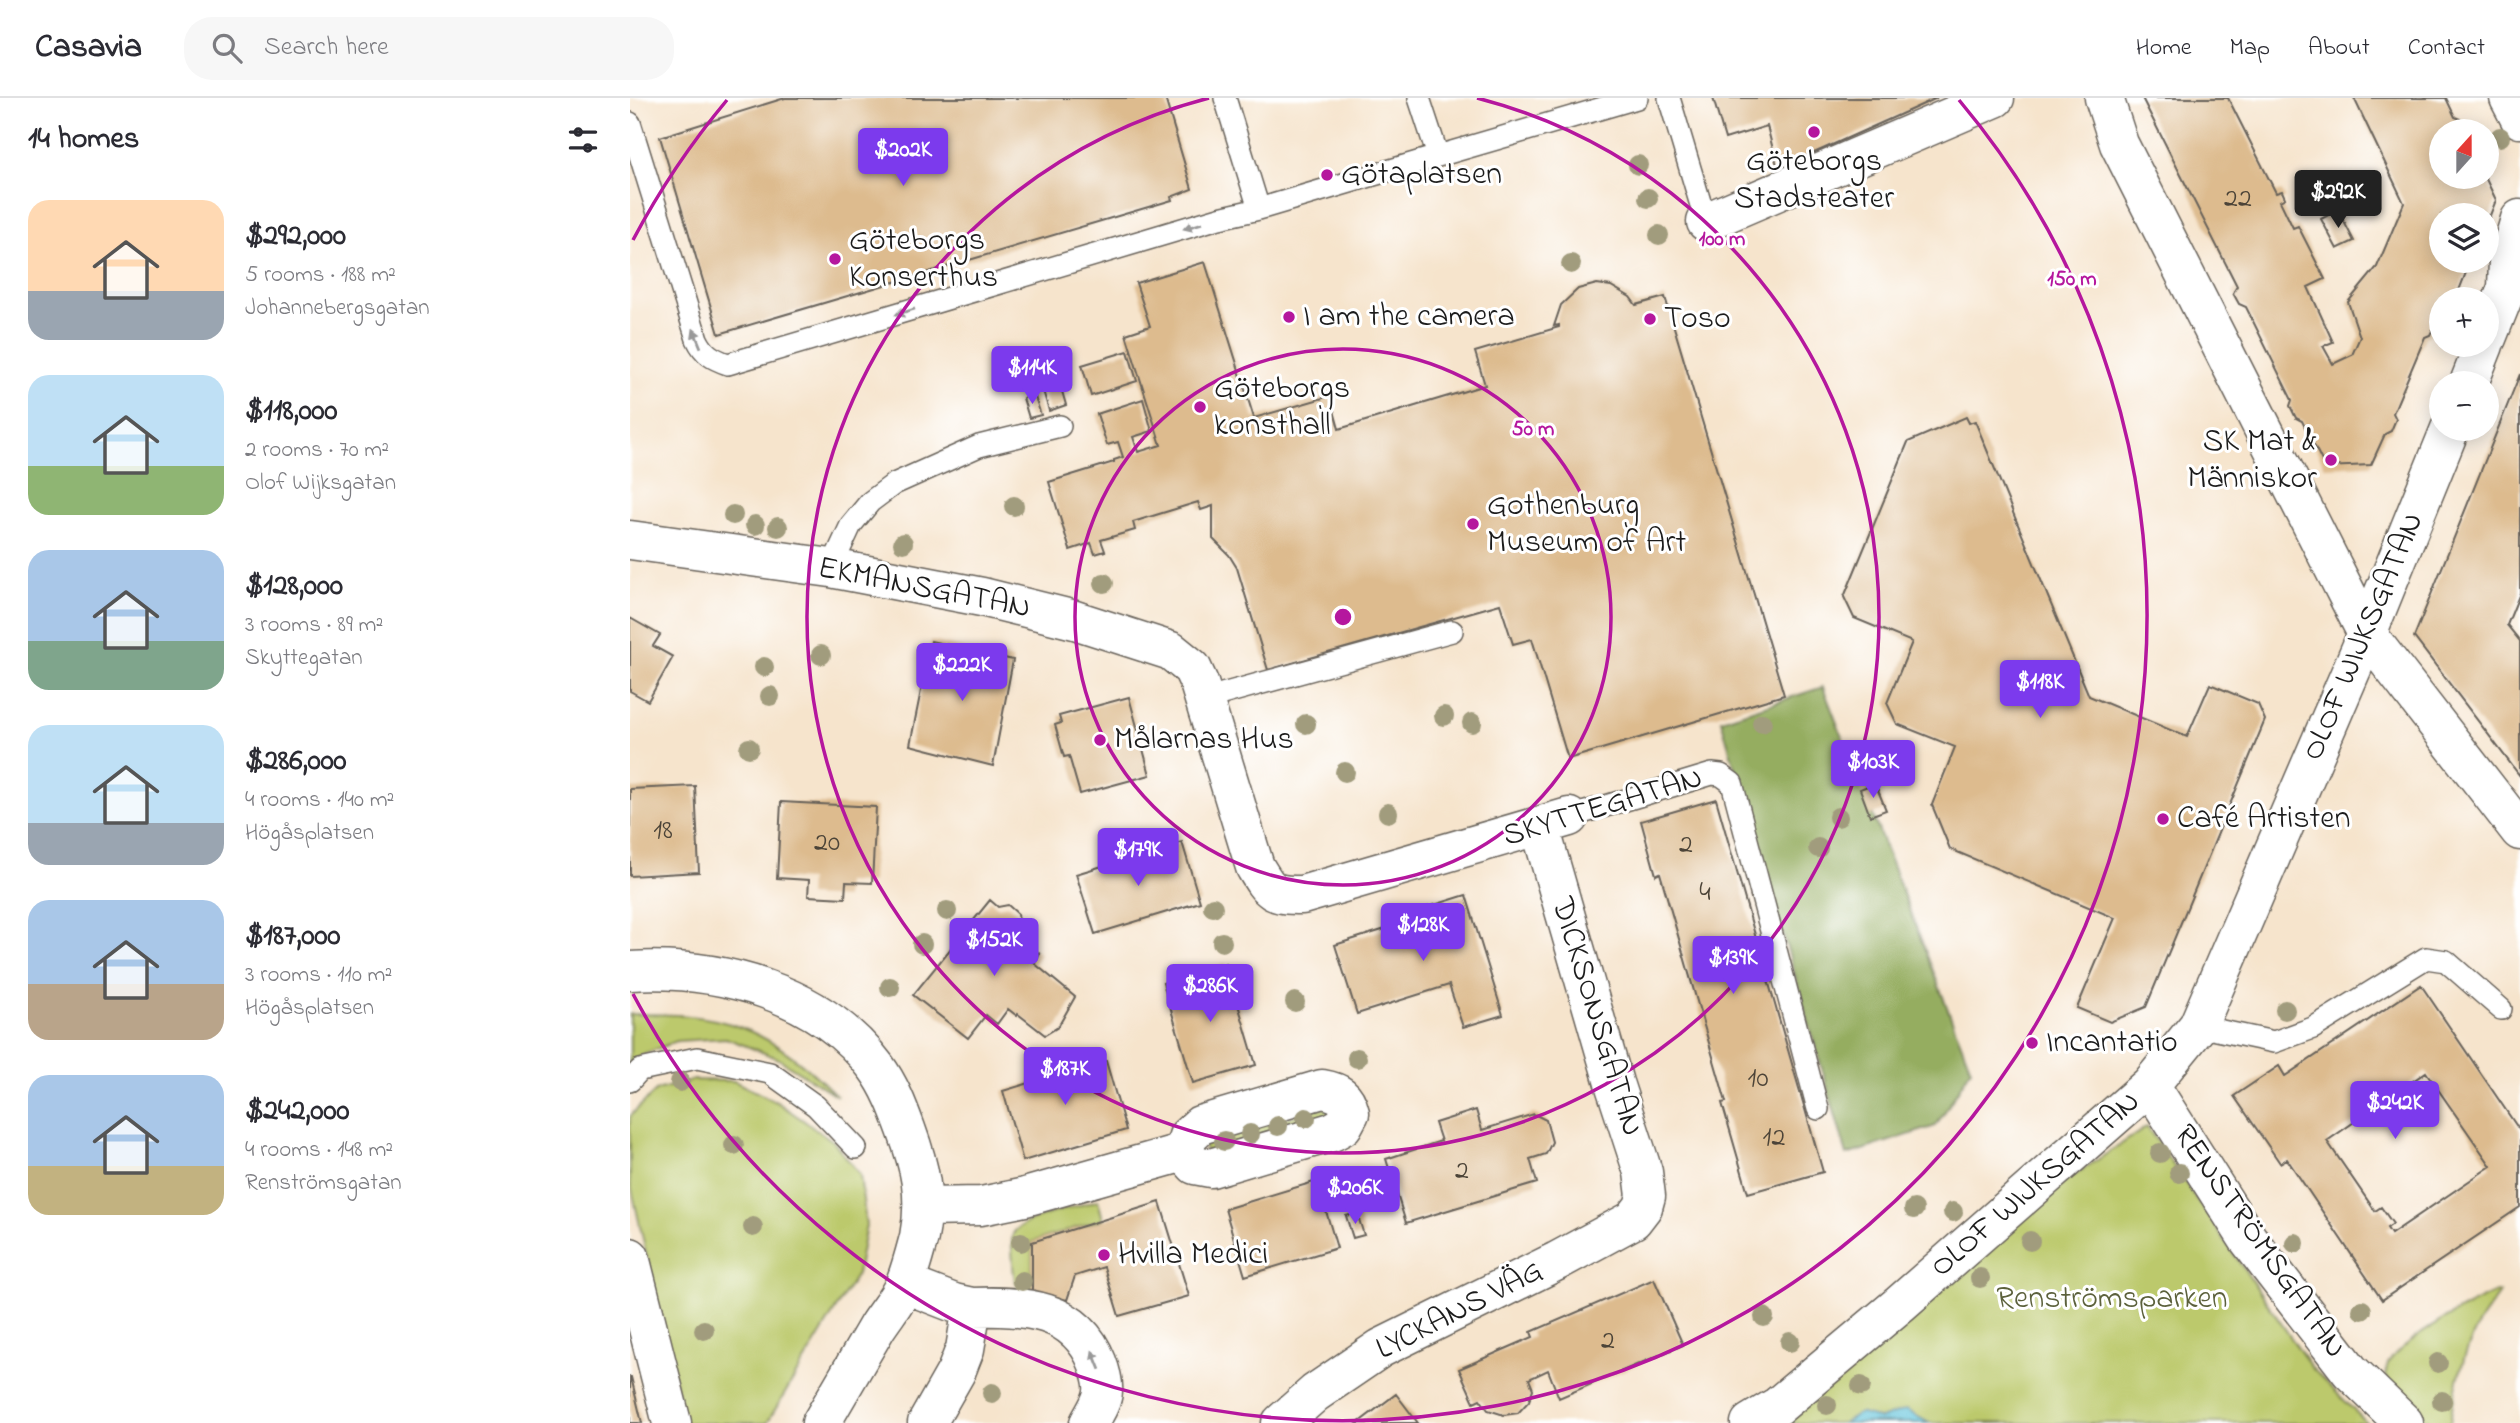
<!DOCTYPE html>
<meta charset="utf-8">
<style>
body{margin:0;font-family:"Indie Flower",sans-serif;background:#f7f7f7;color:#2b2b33;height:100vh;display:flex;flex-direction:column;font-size:26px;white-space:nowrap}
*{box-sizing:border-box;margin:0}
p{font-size:23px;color:#7c7c81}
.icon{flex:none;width:38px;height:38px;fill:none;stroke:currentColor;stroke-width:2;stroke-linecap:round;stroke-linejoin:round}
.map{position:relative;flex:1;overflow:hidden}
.side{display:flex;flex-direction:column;background:#fff;width:630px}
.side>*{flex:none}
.needle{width:46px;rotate:21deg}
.fabs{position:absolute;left:1799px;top:21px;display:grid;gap:14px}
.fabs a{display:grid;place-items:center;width:70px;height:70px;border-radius:50%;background:#fff;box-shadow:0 4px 18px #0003;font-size:35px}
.price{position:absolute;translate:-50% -60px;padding:0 16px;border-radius:7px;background:#7c3aed;color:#fff;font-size:23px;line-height:46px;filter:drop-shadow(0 2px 4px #0008)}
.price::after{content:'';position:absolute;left:50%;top:42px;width:21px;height:16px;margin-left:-10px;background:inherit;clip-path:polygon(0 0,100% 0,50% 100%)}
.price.selected{background:#222;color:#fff}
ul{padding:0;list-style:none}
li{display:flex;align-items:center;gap:21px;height:175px;padding:0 28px}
li span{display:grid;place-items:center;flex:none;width:196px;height:140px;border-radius:21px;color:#555}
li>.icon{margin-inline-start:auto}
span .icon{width:84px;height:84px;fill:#fffc;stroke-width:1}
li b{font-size:30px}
h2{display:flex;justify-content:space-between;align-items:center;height:84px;padding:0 28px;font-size:30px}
header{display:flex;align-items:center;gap:42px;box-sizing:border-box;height:98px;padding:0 35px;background:#fff;border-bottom:2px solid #e1e1e2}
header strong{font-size:33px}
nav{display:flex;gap:38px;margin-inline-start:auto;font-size:24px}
.search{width:490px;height:63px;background:#f7f7f7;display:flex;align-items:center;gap:18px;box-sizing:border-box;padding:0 24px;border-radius:28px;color:#7c7c81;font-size:26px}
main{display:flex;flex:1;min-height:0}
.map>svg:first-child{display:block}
.green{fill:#bcc96c;stroke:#6c7244;stroke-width:2}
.forest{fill:#95ad60;stroke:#58643e;stroke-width:2}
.water{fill:#5bc1d9;stroke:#3c6e7a;stroke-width:2}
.building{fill:#ddbb8e;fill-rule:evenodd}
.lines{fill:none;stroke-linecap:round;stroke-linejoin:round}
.service-casing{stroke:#68625a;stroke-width:24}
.minor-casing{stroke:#68625a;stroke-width:41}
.tertiary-casing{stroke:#68625a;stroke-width:41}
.service{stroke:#fff;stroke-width:21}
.minor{stroke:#fff;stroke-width:38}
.tertiary{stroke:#fff;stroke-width:38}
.tree{fill:#a19c7d}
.oneway{fill:#999}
.ring{fill:none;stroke:#b5179e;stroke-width:3.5}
.poi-dot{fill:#b5179e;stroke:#fff;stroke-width:2.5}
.labels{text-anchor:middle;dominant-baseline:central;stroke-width:6;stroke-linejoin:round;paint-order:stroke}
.number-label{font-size:28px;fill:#4c4438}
.poi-label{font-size:32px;fill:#1c1c1c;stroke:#fff;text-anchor:start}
.street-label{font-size:32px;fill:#1c1c1c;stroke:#fff}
.park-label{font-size:32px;fill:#5c613c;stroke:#fff}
.centre{fill:#b5179e;stroke:#fff;stroke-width:3.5}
.ring-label{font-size:21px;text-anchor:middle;font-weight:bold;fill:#b5179e;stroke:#fff;stroke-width:6;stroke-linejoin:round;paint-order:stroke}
</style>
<header>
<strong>Casavia</strong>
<div class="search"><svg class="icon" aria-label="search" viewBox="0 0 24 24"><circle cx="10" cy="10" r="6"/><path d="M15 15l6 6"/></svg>Search here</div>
<nav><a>Home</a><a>Map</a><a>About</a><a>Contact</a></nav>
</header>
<main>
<section class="side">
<h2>14 homes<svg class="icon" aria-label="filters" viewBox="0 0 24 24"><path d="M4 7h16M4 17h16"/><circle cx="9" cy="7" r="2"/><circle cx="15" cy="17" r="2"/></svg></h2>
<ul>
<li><span style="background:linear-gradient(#ffd9b3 65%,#9aa5b1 0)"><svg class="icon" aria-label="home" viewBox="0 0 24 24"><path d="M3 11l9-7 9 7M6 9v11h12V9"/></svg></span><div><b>$292,000</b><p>5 rooms · 188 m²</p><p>Johannebergsgatan</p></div></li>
<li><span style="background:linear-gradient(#bfe0f5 65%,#8fb573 0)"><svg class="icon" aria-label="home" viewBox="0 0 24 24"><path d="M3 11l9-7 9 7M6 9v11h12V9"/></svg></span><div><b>$118,000</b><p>2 rooms · 70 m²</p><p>Olof Wijksgatan</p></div></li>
<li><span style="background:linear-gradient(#a9c7e8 65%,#7fa58c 0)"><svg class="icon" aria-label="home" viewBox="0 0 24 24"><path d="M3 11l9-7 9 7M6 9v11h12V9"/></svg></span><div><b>$128,000</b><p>3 rooms · 89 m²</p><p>Skyttegatan</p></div></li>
<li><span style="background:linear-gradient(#bfe0f5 70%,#9aa5b1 0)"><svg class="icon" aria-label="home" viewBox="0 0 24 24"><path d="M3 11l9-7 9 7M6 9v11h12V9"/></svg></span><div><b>$286,000</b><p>4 rooms · 140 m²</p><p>Högåsplatsen</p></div></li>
<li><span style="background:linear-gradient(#a9c7e8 60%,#b9a48a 0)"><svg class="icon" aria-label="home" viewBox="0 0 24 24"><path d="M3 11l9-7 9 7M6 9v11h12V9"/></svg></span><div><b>$187,000</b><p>3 rooms · 110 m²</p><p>Högåsplatsen</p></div></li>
<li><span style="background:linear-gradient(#a9c7e8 65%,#c2b280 0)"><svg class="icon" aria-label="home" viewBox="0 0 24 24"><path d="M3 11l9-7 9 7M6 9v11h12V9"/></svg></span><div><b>$242,000</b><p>4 rooms · 148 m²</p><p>Renströmsgatan</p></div></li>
</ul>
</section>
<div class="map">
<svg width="1890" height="1325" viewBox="0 0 1890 1325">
<rect width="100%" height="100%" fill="#fff"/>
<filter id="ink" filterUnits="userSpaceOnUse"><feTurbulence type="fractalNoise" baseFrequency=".0143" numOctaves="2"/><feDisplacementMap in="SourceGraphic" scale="14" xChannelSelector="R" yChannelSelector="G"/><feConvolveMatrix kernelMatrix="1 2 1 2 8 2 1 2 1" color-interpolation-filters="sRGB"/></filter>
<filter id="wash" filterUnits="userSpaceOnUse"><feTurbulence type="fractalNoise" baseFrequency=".00686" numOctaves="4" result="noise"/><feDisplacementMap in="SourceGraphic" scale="28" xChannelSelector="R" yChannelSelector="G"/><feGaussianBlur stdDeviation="1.57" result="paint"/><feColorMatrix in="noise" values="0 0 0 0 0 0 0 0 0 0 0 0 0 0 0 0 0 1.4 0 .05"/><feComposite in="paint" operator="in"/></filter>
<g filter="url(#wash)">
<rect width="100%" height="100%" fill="#f6e4cc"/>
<path class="green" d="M0,916C36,916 78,916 112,930C149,944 180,971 207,998L147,960L96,940L47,943L11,957L0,967Z
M62,982L104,983L147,1004L203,1043L230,1077L236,1127L227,1176L137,1325H54L0,1083V1019L3,1015L27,992Z
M689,1010H700V1017L578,1054L572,1046Z
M1517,1029L1681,1269L1737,1325H1141L1413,1098Z
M468,1102L473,1121L402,1144V1195C386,1190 384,1185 383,1168C383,1159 380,1144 383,1136C390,1120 451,1108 468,1102Z
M1866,1194L1870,1195C1863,1206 1854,1215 1848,1227C1833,1257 1824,1292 1820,1325H1800C1789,1315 1759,1292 1756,1277C1756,1272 1757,1266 1760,1262C1780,1238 1837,1207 1866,1194Z"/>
<path class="forest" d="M1193,589L1341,971L1306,1028L1217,1057L1091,622Z"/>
<path class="water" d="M1276,1312L1299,1325H1213L1229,1315L1250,1321Z"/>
<g id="blocks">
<path class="building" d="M155,0H535L562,91L541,99L542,102L89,236L30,39Z
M1083,0H1307L1148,71L1137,28L1095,41Z
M1512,0H1598L1646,95L1652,93L1655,100L1650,103L1663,130L1668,128L1695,181L1678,189L1703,244L1693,248L1703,266L1722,257L1730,239L1718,204L1747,169L1774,105L1724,0H1816L1825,19L1830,21L1836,33H1811V79H1855L1866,102L1857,125V117H1811V163H1847L1845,169L1837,172L1826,200L1811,201V212L1803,218L1806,225L1800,237L1795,239L1763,315L1766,321L1761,333L1755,336L1741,367L1695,369L1672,323L1666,320L1660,308L1662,302L1616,209L1609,206L1603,195L1607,188Z
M1708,112L1724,143L1707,151L1691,121Z
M575,164L624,320L700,298L709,331L855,287L845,254L929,229V227L924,228L931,207L948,191L967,186L981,188L1000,199L1006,207L1035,199L1154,597L938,661L902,541L883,546L870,506L638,572L607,470L599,457L583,441V408L571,412L568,404L503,424L505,432L471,442L475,453L465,456L461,445L440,452L419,384L484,364V362L493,359L488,344L477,347L467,316L513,301L522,333L503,339L508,354L531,347L496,236L520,228L506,185Z
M498,253L507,283L461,298L452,267Z
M1890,276V495L1877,527L1890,543V678L1784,539Z
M429,283L436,307L419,313L412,289Z
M404,296L411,317L399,320L393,300Z
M1336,319L1339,325L1345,323L1459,598L1557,639L1580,586L1628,606L1635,622L1516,909L1480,924L1447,910L1485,820L1320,751L1302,707L1325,649L1267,626L1257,605L1282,544L1224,520L1214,499L1278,344Z
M0,520L30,537L23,548L43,559L18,603L0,593Z
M301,543L383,562L363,668L280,647Z
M499,599L520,677L450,696L439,658L434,659L425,627L431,625L429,618Z
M1245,685L1256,712L1240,718L1230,691Z
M65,688L69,774L0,778V691Z
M1086,701L1193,1074L1118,1095L1092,1005L1096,1004L1030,775L1026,777L1011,723Z
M151,704L246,709L242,785L216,784L215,800L178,798L179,782L147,780Z
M552,744L570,804L465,836L446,776Z
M836,797L873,917L833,929L819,887L727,916L705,847L787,821L785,813Z
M360,802L368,809L378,807L388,816L389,824L397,831L390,841L410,856L404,865L445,899L428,929L415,937L388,916L387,918L378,911L367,926L356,917L338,940L283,897Z
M596,866L626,967L563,985L533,885Z
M1791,887L1890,1033V1109L1752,1202L1657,1061L1650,1065L1604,998L1649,968L1655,978ZM1796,974L1861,1068L1761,1136L1757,1130L1763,1126L1751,1109L1745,1113L1697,1043Z
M470,953L473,963H476L496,1032L393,1063L373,993L419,979L416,969Z
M846,1012L852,1032L904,1016L916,1022L922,1044L916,1056L900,1061L907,1085L776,1125L756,1061L811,1043L805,1025Z
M687,1083L707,1150L615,1178L595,1111Z
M530,1104L559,1198L489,1218L474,1169L445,1178L437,1202L419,1197L402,1195V1144Z
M727,1115L734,1137L723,1140L716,1118Z
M1024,1181L1053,1247L929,1300L918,1272L899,1281L903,1291L899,1303L888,1315L874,1317L858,1312L850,1301L844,1304L829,1271L903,1239L901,1234Z
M0,1279H1L12,1325H0Z
M766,1296L788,1325H728Z"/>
</g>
</g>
<g filter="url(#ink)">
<use href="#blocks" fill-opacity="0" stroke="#68625a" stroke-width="2"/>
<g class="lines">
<g class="service-casing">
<path id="service" d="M595,0L629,111L808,58L789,0
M1039,0L1076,124
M0,25L67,241C74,256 83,261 98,266L589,120L629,111
M808,58L1007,0
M201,470L221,427L240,404L264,386L349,348L430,328
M574,601L822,533
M939,719L1082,676L1091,677L1102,685L1188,1011
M1568,928L1644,944L1683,930L1796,860L1816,863L1871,911
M0,983L10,972L67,960L140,975L186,1008L226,1050"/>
</g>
<g class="minor-casing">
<path id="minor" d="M1474,0L1489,46L1737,536L1890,733
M1076,124L1365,0
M1877,190L1878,162L1890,121
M1857,240L1877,190L1890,175
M1839,285L1854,247
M0,442L201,470L352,499L445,522L541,553L562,570L569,585L625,769C640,794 641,797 672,797L939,719
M0,873C89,868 190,894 246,969C260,988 268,1009 276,1031C290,1069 297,1098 289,1139C285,1154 281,1170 275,1185C269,1200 256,1215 247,1229C228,1261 210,1293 191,1325
M1520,987L1618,1141L1720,1273L1774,1325
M692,991C709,994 716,998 720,1015L713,1028L702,1034L581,1070L565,1067L554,1054L558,1038L570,1027Z
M294,1109L351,1108L395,1099L554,1054
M0,1159L42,1325
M275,1186L324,1205L342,1209L335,1251L326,1274L297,1325
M342,1209C394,1207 446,1210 467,1264C478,1292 474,1300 459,1325
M651,1325L685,1295L751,1250L927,1163L1003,1122L1013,1109L1016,1098L1013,1074L984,985L910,729
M1120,1325L1148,1308L1270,1206L1520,987L1568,928L1737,536L1820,331"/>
</g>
<g class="tertiary-casing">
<path id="tertiary" d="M1879,0L1890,21"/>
</g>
<use href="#service" class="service"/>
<use href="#minor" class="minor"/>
<use href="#tertiary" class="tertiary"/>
</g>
<g class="tree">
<circle cx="1870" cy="39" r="10"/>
<circle cx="1008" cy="67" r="10"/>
<circle cx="1018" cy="100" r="10"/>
<circle cx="1029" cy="137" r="10"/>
<circle cx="941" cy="166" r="10"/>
<circle cx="384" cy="408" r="10"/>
<circle cx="103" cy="417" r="10"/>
<circle cx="125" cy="427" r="10"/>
<circle cx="148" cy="429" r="10"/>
<circle cx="273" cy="445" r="10"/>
<circle cx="474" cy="485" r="10"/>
<circle cx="191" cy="557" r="10"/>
<circle cx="134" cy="569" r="10"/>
<circle cx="140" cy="598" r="10"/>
<circle cx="814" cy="618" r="10"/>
<circle cx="842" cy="625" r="10"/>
<circle cx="1132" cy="625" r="10"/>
<circle cx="676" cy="626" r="10"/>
<circle cx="119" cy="650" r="10"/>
<circle cx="715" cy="674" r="10"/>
<circle cx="758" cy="715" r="10"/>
<circle cx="1208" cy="719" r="10"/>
<circle cx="1188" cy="750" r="10"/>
<circle cx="583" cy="809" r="10"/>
<circle cx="317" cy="813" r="10"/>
<circle cx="592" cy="844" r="10"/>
<circle cx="292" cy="846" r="10"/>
<circle cx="260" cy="889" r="10"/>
<circle cx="665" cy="904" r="10"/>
<circle cx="1655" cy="912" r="10"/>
<circle cx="727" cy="960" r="10"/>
<circle cx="50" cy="984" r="10"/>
<circle cx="676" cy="1020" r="10"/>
<circle cx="648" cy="1028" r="10"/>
<circle cx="620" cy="1036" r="10"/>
<circle cx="594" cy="1043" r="10"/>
<circle cx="104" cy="1047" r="10"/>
<circle cx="1530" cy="1055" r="10"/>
<circle cx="1549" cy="1075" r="10"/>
<circle cx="1284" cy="1111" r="10"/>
<circle cx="1323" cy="1114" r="10"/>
<circle cx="123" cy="1129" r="10"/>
<circle cx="1400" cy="1143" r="10"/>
<circle cx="391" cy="1144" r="10"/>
<circle cx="1665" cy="1145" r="10"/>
<circle cx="1350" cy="1180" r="10"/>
<circle cx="392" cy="1183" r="10"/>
<circle cx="1732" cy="1212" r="10"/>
<circle cx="1134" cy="1219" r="10"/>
<circle cx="74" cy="1232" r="10"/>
<circle cx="1160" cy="1244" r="10"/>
<circle cx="1808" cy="1265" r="10"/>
<circle cx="1231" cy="1288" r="10"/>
<circle cx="362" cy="1295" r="10"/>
<circle cx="1812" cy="1303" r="10"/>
<circle cx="1197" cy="1307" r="10"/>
</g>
<defs><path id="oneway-solid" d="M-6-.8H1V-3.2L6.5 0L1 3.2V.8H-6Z" transform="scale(1.75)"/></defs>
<g class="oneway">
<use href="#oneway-solid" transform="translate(563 128) rotate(163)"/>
<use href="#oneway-solid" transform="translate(275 214) rotate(163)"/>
<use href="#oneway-solid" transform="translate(67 240) rotate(-112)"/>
<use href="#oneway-solid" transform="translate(466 1262) rotate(-112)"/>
</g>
</g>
<g class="ring">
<circle cx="713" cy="519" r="268"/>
<path d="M847 0A536 536 0 1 1 579 0"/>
<path d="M3 142A804 804 0 0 1 97 2M1329 2A804 804 0 1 1 3 896"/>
</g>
<g class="poi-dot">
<circle cx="1184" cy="34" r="7"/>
<circle cx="697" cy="77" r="7"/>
<circle cx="205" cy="161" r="7"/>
<circle cx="659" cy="219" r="7"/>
<circle cx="1020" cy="221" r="7"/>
<circle cx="570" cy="309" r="7"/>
<circle cx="1701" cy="362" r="7"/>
<circle cx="843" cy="426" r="7"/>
<circle cx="470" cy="642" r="7"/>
<circle cx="1533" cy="721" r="7"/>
<circle cx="1402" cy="945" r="7"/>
<circle cx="474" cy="1157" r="7"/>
</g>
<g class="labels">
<g class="number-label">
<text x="1608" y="101">22</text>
<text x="33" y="733">18</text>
<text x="197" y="745">20</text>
<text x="1056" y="747">2</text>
<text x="1075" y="795">4</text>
<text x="1128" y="981">10</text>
<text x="1144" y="1040">12</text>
<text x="832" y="1073">2</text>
<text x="978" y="1243">2</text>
</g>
<g class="poi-label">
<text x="1184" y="64" text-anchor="middle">Göteborgs<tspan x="1184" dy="37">Stadsteater</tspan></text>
<text x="711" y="77">Götaplatsen</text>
<text x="219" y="143">Göteborgs<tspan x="219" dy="37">Konserthus</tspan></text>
<text x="673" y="219">I am the camera</text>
<text x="1034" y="221">Toso</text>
<text x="584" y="291">Göteborgs<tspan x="584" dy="37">konsthall</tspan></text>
<text x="1687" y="344" text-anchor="end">SK Mat &amp;<tspan x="1687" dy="37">Människor</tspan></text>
<text x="857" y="408">Gothenburg<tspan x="857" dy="37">Museum of Art</tspan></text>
<text x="484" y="642">Målarnas Hus</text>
<text x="1547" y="721">Café Artisten</text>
<text x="1416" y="945">Incantatio</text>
<text x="488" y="1157">Hvilla Medici</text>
</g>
<g class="street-label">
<text transform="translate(294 491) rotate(11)">EKMANSGATAN</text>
<text transform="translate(1734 539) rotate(-67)">OLOF WIJKSGATAN</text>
<text transform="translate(973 710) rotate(-17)">SKYTTEGATAN</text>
<text transform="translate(966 919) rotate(73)">DICKSONSGATAN</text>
<text transform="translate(1406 1087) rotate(-41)">OLOF WIJKSGATAN</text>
<text transform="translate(1629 1144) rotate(55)">RENSTRÖMSGATAN</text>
<text transform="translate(830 1213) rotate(-27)">LYCKANS VÄG</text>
</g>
<g class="park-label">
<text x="1482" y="1201">Renströmsparken</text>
</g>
</g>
<circle cx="713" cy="519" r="10" class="centre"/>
<g class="ring-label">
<text x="1092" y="147">100 m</text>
<text x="1442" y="187">150 m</text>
<text x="903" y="337">50 m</text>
</g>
</svg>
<div class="fabs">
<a><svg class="needle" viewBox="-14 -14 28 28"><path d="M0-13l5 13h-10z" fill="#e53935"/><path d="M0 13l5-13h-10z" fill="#7c7c81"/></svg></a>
<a><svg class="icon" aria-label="layers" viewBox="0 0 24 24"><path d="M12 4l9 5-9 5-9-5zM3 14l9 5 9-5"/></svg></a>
<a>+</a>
<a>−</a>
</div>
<b class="price" style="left:273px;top:90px">$202K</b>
<b class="price selected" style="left:1708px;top:132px">$292K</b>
<b class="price" style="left:402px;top:308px">$114K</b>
<b class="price" style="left:332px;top:605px">$222K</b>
<b class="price" style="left:1410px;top:622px">$118K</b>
<b class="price" style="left:1243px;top:702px">$103K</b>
<b class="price" style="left:508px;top:790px">$179K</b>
<b class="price" style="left:793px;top:865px">$128K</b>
<b class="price" style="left:364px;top:880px">$152K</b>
<b class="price" style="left:1103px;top:898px">$139K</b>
<b class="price" style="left:580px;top:926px">$286K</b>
<b class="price" style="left:435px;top:1009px">$187K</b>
<b class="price" style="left:1765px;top:1043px">$242K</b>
<b class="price" style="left:725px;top:1128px">$206K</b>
</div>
</main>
